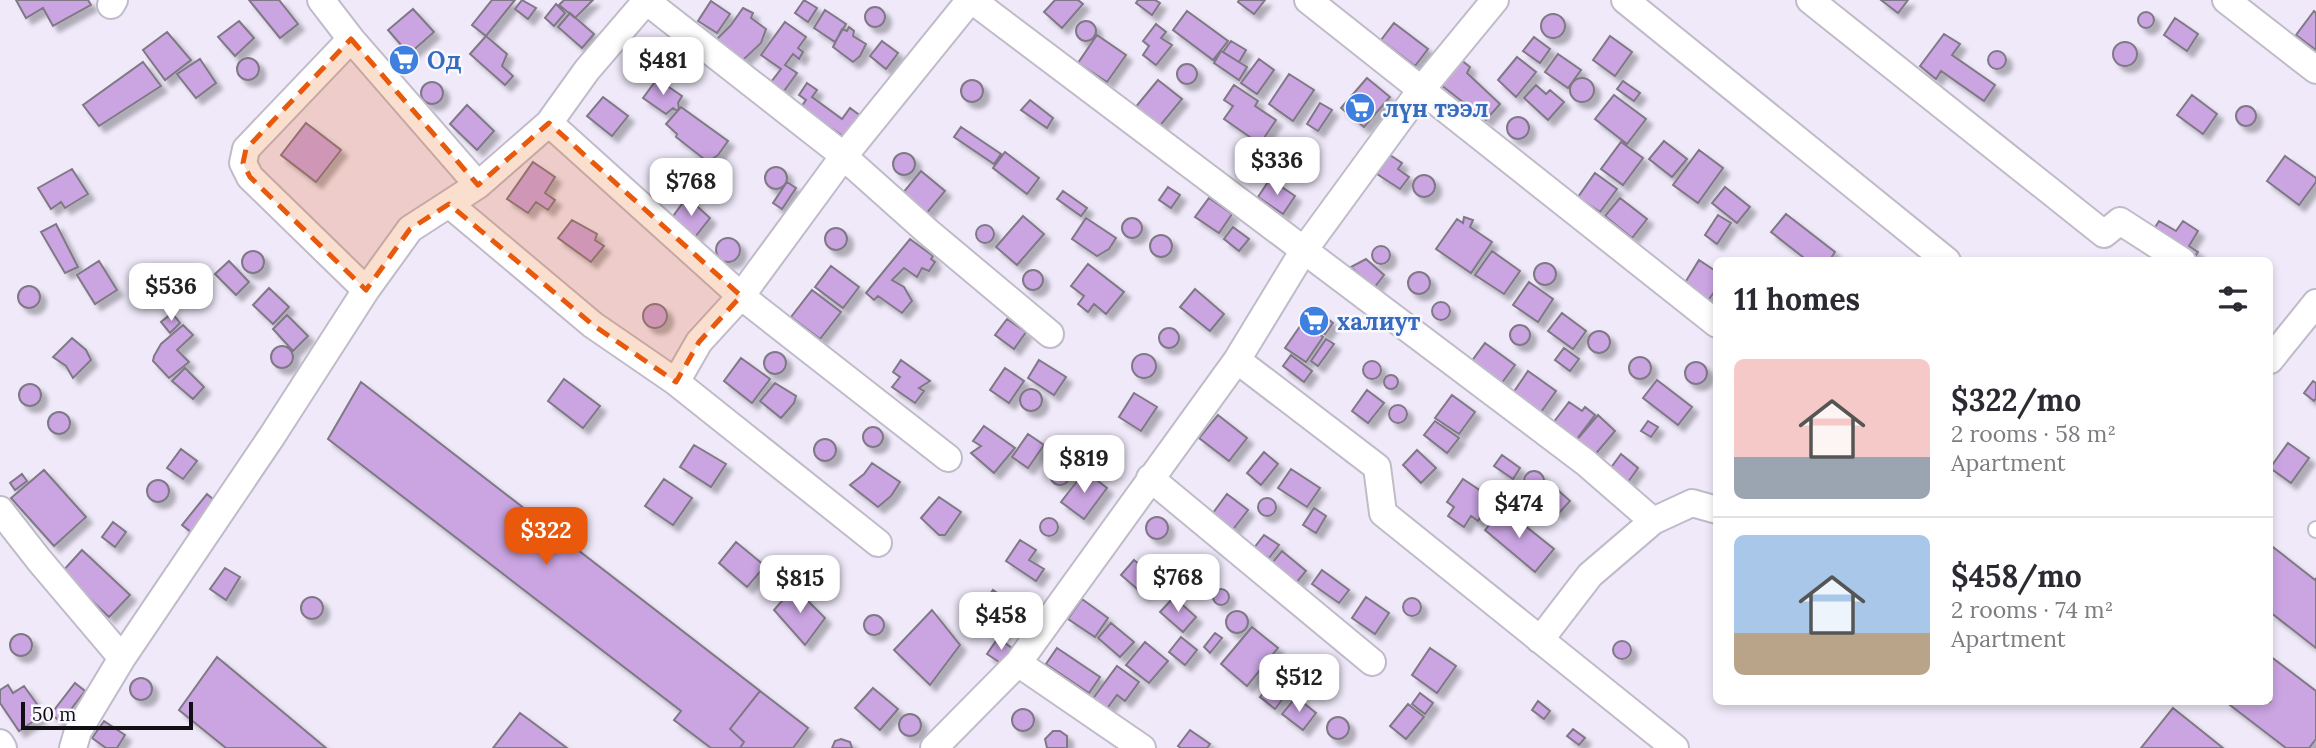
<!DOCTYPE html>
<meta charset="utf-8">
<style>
body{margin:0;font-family:Lora,serif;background:#f7f7f7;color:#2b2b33;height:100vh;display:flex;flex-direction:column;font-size:26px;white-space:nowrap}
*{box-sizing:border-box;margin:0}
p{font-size:23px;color:#7c7c81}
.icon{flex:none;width:38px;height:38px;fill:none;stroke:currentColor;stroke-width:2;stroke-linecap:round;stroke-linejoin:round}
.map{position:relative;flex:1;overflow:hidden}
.sheet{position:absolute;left:1713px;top:257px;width:560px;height:448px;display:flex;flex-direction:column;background:#fff;border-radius:10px;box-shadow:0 4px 10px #0003}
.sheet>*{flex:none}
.scale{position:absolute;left:21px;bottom:18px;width:172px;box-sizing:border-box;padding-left:7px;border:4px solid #110f14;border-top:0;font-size:19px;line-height:24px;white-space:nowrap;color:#110f14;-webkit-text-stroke:5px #faf8ff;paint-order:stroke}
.price{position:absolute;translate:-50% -60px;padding:0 16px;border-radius:14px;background:#fff;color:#222;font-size:23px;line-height:46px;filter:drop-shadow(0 2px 4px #0008)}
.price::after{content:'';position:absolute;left:50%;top:42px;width:21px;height:16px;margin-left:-10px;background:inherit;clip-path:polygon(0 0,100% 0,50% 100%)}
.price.active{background:#ea580c;color:#fff}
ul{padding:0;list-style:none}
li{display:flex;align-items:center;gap:21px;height:175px;padding:0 21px}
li+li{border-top:2px solid #e1e1e2}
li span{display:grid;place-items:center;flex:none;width:196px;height:140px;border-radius:10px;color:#555}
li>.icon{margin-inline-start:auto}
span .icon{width:84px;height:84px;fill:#fffc;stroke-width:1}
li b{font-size:30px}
h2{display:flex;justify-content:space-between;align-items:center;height:84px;padding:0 21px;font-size:30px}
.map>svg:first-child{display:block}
.building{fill:#caa5e2;stroke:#7f7885;stroke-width:2;filter:url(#shadow)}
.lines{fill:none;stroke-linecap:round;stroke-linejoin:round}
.lane-casing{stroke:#c0bbc9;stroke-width:18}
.street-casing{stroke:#c0bbc9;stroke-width:30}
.lane{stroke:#fff;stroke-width:14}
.street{stroke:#fff;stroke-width:26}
.marked{fill:#e8590c;fill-opacity:0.2;stroke:#e8590c;stroke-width:5;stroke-dasharray:14 9;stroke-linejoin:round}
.labels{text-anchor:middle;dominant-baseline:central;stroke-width:5;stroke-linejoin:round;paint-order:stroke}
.shop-label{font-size:24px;font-weight:bold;fill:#366cbe;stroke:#faf8ff;text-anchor:start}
</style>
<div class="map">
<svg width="2316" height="748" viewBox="0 0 2316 748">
<defs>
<filter id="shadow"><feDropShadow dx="6" dy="6" stdDeviation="2" flood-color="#0004"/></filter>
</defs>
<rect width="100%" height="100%" fill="#efe9f9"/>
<path class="building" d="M16,0H88L91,5L53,26L43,8L26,18Z
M249,0H279L298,24L280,38Z
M492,0H515L486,36L472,25Z
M522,0L536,8L528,19L515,9Z
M564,0H593L575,18L559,5Z
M804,0L817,8L808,22L795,13Z
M1055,0H1078L1083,4L1062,28L1044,12Z
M1138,0H1155L1160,3L1152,15L1136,3Z
M1239,0H1265L1254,14L1238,2Z
M1881,0H1908L1898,13Z
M711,1L730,14L717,33L698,21Z
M556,4L565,13L554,26L545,18Z
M865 17a10 10 0 1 1 20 0a10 10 0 1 1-20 0Z
M743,8L753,13L751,18L766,29L761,43L743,60L715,41L731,25Z
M413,9L434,32L409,54L388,30Z
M825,10L846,24L835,42L814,28Z
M1187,11L1228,41L1213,60L1173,30Z
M2314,11L2316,13V50L2296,35Z
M2138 20a8 8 0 1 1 16 0a8 8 0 1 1-16 0Z
M570,13L594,34L582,48L558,27Z
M1541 26a12 12 0 1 1 24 0a12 12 0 1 1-24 0Z
M2175,18L2198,34L2187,51L2164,35Z
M1076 31a10 10 0 1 1 20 0a10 10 0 1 1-20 0Z
M239,21L254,38L235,56L218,37Z
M785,22L806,37L798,48L803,52L799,59L793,54L785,65L797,73L784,91L771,82L781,69L761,55Z
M1394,23L1428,49L1415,66L1381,40Z
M1156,24L1166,32L1161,38L1172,45L1156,65L1143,55L1149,46L1143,41Z
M849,27L854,31L853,36L866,44L860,56L853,62L833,47L842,29L847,31Z
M167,32L191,60L165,80L143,50Z
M1944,34L1960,44L1952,55L1995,85L1984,101L1941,71L1936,79L1920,66Z
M1097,35L1126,55L1107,82L1078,63Z
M486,36L507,54L502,66L513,76L505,85L470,54Z
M1610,36L1632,52L1615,76L1593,60Z
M1534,37L1550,49L1540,63L1523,51Z
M882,41L898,53L886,69L870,56Z
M1231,41L1246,50L1239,62L1223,52Z
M2113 54a12 12 0 1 1 24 0a12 12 0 1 1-24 0Z
M1221,51L1247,67L1239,80L1214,63Z
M1988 60a9 9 0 1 1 18 0a9 9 0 1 1-18 0Z
M1558,54L1581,70L1568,88L1545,72Z
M1517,57L1536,72L1516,97L1498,80Z
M237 69a11 11 0 1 1 22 0a11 11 0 1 1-22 0Z
M200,59L216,83L196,98L177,74Z
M1259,59L1274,70L1257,94L1241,83Z
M1460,59L1470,67L1467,73L1500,104L1486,120L1441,85Z
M143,62L161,86L99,126L83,105Z
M1177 74a10 10 0 1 1 20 0a10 10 0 1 1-20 0Z
M1289,74L1314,90L1293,121L1269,104Z
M1570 90a12 12 0 1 1 24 0a12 12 0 1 1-24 0Z
M1367,78L1390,97L1364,127L1341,108Z
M657,79L682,96L678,103L679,108L677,111L673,108L666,114L643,98Z
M961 91a11 11 0 1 1 22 0a11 11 0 1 1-22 0Z
M1158,80L1182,99L1158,128L1134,109Z
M1623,81L1640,93L1634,101L1617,89Z
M421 93a11 11 0 1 1 22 0a11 11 0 1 1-22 0Z
M807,83L817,90L812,97L842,119L850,108L862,117L847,139L801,107L806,100L799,95Z
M1234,85L1258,101L1255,106L1276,120L1260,144L1224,119L1233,106L1224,100Z
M1536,85L1546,94L1550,90L1564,102L1548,120L1524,98Z
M1614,95L1646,119L1627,144L1595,119Z
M2192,95L2217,114L2203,134L2177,115Z
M603,97L628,116L612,136L587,116Z
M1030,100L1053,118L1047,128L1021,110Z
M1320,103L1332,110L1318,131L1307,124Z
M467,105L494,131L477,150L450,124Z
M2236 116a10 10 0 1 1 20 0a10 10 0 1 1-20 0Z
M681,107L728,141L718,155L708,162L676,137L677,134L666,124Z
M1507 128a11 11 0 1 1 22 0a11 11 0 1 1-22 0Z
M306,123L341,150L316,182L281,155Z
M961,127L1001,154L994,164L954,137Z
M1664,141L1687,159L1672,177L1649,159Z
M1621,142L1643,158L1623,185L1601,169Z
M1699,150L1723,168L1698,203L1673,185Z
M1005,152L1039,178L1027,194L993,168Z
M893 164a11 11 0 1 1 22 0a11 11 0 1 1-22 0Z
M1390,155L1402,163L1398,169L1409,177L1400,189L1377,174Z
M2285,156L2316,178V182L2299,205L2267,181Z
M533,162L555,177L545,193L555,200L548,210L536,202L528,213L507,199Z
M765 178a11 11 0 1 1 22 0a11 11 0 1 1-22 0Z
M72,169L88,194L65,208L61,202L51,209L38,188Z
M921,171L945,191L926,214L902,194Z
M1595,173L1617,189L1600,212L1578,197Z
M1413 186a11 11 0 1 1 22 0a11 11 0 1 1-22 0Z
M1270,179L1295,196L1283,214L1258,197Z
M787,182L796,188L782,209L773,203Z
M1168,187L1180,195L1171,208L1159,200Z
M1725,187L1750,207L1737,223L1712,203Z
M1063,191L1087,208L1081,216L1057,199Z
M687,197L710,218L695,237L671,219Z
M1209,198L1232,214L1219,233L1195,217Z
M1620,198L1647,219L1632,238L1605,216Z
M1786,214L1835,252L1829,261H1808L1771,232Z
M1718,215L1731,223L1717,244L1705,235Z
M1023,216L1044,234L1017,265L996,247Z
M1464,217L1473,220L1470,227L1492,242L1471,273L1436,249L1457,219L1463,223Z
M1122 228a10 10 0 1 1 20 0a10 10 0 1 1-20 0Z
M1086,218L1116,238L1109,249L1097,256L1072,239Z
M572,220L597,234L595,240L604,246L591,262L558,238Z
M2159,221L2176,231L2183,221L2198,231L2189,246L2198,252L2192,261L2150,235Z
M56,224L78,267L65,273L41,232Z
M976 234a9 9 0 1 1 18 0a9 9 0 1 1-18 0Z
M1233,227L1249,239L1239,251L1224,239Z
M825 239a11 11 0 1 1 22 0a11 11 0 1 1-22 0Z
M1150 246a11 11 0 1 1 22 0a11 11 0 1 1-22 0Z
M716 250a12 12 0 1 1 24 0a12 12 0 1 1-24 0Z
M910,239L933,256L931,259L935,262L929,271L922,268L917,277L904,268L892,280L904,287L912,301L902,313L878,296L874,300L866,293Z
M1372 255a9 9 0 1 1 18 0a9 9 0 1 1-18 0Z
M1492,251L1520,271L1504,294L1475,275Z
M242 262a11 11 0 1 1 22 0a11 11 0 1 1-22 0Z
M1366,259L1384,275L1374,288L1351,267Z
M1699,260L1717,272V288L1707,302L1683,286Z
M99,261L117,290L95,304L77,275Z
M229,261L249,282L236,295L215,274Z
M1534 274a11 11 0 1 1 22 0a11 11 0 1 1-22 0Z
M1088,264L1124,292L1106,314L1094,304L1088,312L1078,304L1084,296L1071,286Z
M831,266L859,287L843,308L815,287Z
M1023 280a10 10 0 1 1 20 0a10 10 0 1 1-20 0Z
M1408 283a11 11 0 1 1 22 0a11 11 0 1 1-22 0Z
M1529,282L1553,299L1538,322L1513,305Z
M18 297a11 11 0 1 1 22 0a11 11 0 1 1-22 0Z
M269,288L289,307L273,324L253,305Z
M1195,289L1224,314L1210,331L1180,307Z
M812,290L841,312L820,339L791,317Z
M1432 311a9 9 0 1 1 18 0a9 9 0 1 1-18 0Z
M643 316a12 12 0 1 1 24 0a12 12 0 1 1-24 0Z
M1313,308L1333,323L1325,334L1305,320Z
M172,313L180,323L170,333L161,322Z
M1562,313L1586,331L1573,349L1548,331Z
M287,315L308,336L293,351L273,329Z
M1007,319L1026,332L1014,349L995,335Z
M1303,322L1323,337L1306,362L1285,348Z
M183,325L193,335L177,350L189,362L169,378L153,361L154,356L161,344Z
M1510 335a10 10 0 1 1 20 0a10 10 0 1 1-20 0Z
M1159 338a10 10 0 1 1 20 0a10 10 0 1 1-20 0Z
M1588 342a11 11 0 1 1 22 0a11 11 0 1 1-22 0Z
M72,338L86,350L91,360L73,378L66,366L53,357Z
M1326,339L1334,344L1318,366L1311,361Z
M1485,343L1515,365L1501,384L1471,362Z
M271 357a11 11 0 1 1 22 0a11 11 0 1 1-22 0Z
M1564,348L1579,359L1570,371L1555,360Z
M764 363a11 11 0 1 1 22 0a11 11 0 1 1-22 0Z
M1132 366a12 12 0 1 1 24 0a12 12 0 1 1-24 0Z
M1291,355L1312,371L1304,382L1283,366Z
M1629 368a11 11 0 1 1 22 0a11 11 0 1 1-22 0Z
M741,358L770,379L752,403L724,381Z
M901,360L930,381L919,388L924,391L915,403L892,387L900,377L893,372Z
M1039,360L1066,377L1054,395L1028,378Z
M1363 370a9 9 0 1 1 18 0a9 9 0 1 1-18 0Z
M1685 373a11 11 0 1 1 22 0a11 11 0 1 1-22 0Z
M185,368L204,387L193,399L172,381Z
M1005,368L1024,381L1009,403L990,390Z
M1528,371L1556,391L1541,412L1513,393Z
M1384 382a7 7 0 1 1 14 0a7 7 0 1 1-14 0Z
M564,379L600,406L583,428L548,401Z
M1657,380L1692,407L1678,425L1643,398Z
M2313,381L2316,383V398L2314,401L2304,393Z
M361,382L760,691L730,729L744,742L740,748H711L674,720L681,711L328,439Z
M775,383L796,396L794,403L781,418L760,401Z
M19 395a11 11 0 1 1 22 0a11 11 0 1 1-22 0Z
M1020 400a11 11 0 1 1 22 0a11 11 0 1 1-22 0Z
M1367,390L1384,403L1368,423L1352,411Z
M1134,393L1157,407L1141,431L1119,417Z
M1452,395L1475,412L1459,434L1435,418Z
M1569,402L1582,411L1585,407L1595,415L1576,440L1553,423Z
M1389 414a9 9 0 1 1 18 0a9 9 0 1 1-18 0Z
M48 423a11 11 0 1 1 22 0a11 11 0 1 1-22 0Z
M1218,415L1247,438L1229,461L1199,438Z
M1598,415L1615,431L1593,457L1575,442Z
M1435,421L1459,438L1447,453L1424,435Z
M1648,421L1658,427L1651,437L1641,431Z
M984,426L1015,448L994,473L971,453L981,446L973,441Z
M863 437a10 10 0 1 1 20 0a10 10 0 1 1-20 0Z
M1028,434L1044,445L1028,468L1012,457Z
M814 450a11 11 0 1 1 22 0a11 11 0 1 1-22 0Z
M2288,443L2309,458L2291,483L2270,468Z
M694,445L726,464L711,487L680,467Z
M181,449L197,461L183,479L167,468Z
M1417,450L1436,468L1421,483L1403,465Z
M1264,452L1278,464L1261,485L1247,473Z
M1621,454L1638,468L1628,482L1610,469Z
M1502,455L1520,468L1513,479L1494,466Z
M872,463L900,482L891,496L878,507L850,485L864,474Z
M1050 475a10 10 0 1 1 20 0a10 10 0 1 1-20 0Z
M1291,469L1320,488L1307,507L1278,488Z
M44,470L86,517L54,546L11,498Z
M1085,471L1107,488L1084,519L1061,502Z
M1524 481a10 10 0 1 1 20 0a10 10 0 1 1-20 0Z
M22,474L27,481L15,490L10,483Z
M664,479L692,498L673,525L645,506Z
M1463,479L1493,499L1478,521L1471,516L1464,527L1448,516L1454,507L1447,502Z
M147 491a11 11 0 1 1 22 0a11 11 0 1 1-22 0Z
M1549,482L1570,501L1558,514L1537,494Z
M207,494L215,501L191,532L182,525Z
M1227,494L1248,510L1231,532L1210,517Z
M939,497L961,512L945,535H939L921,518Z
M1258 507a9 9 0 1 1 18 0a9 9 0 1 1-18 0Z
M1314,508L1326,516L1316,533L1303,525Z
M1503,508L1554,549L1535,572L1485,530Z
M1146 528a11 11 0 1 1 22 0a11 11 0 1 1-22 0Z
M1040 527a9 9 0 1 1 18 0a9 9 0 1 1-18 0Z
M113,522L126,532L115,547L102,537Z
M1264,535L1279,545L1269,558L1254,548Z
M1020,540L1036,550L1029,560L1044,569L1036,581L1006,561Z
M736,542L765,566L747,587L719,563Z
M2273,547L2315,580L2316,578V648L2270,612V549Z
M82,550L130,595L109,617L62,572Z
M1282,551L1306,571L1296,583L1272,563Z
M1134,560L1157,579L1143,594L1121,575Z
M225,568L240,577L226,600L210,589Z
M1322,570L1349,590L1339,603L1312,584Z
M794,587L825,618L805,645L774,610Z
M1213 597a8 8 0 1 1 16 0a8 8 0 1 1-16 0Z
M993,590L1019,608L1002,632L976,614Z
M1174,597L1196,617L1183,632L1160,612Z
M1366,597L1389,613L1375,634L1352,618Z
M301 608a11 11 0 1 1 22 0a11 11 0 1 1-22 0Z
M1403 607a9 9 0 1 1 18 0a9 9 0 1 1-18 0Z
M1082,599L1108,618L1095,637L1068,619Z
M932,610L960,645L930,685L894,650Z
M1226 622a11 11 0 1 1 22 0a11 11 0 1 1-22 0Z
M864 625a10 10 0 1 1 20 0a10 10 0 1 1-20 0Z
M1111,623L1134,642L1120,657L1098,638Z
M1252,627L1278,648L1247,686L1221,664Z
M1215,633L1222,638L1210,653L1204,647Z
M10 645a11 11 0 1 1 22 0a11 11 0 1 1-22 0Z
M1181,637L1197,650L1185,665L1169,652Z
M998,638L1016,651L1005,666L987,654Z
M1613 650a9 9 0 1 1 18 0a9 9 0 1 1-18 0Z
M1145,642L1168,661L1149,683L1126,665Z
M1057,648L1100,677L1089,693L1046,664Z
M1430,648L1456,666L1437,693L1412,675Z
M2270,656L2316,691V739L2309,748H2286L2226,702H2270Z
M217,657L326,748H226L179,710Z
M1277 673a9 9 0 1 1 18 0a9 9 0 1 1-18 0Z
M1117,666L1139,682L1125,701L1117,695L1103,714L1089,704Z
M130 689a11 11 0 1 1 22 0a11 11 0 1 1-22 0Z
M1272,682L1287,693L1275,709L1260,697Z
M75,683L85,691L61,722L51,714Z
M8,685L13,693L24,686L44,714L19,731L0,703V690Z
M873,688L898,709L880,730L855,708Z
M760,691L808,728L793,748H740L744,742L730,729Z
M1420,693L1433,703L1425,714L1412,704Z
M1296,697L1316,713L1303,730L1282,714Z
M1538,701L1550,711L1544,719L1532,710Z
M1408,704L1424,717L1406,739L1390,726Z
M2173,708L2223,748H2141Z
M1012 720a11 11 0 1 1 22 0a11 11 0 1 1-22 0Z
M520,713L567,748H493Z
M899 725a11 11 0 1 1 22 0a11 11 0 1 1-22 0Z
M1327 728a11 11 0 1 1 22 0a11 11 0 1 1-22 0Z
M104,721L125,735L117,748H106L92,738Z
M1573,729L1585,738L1579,745L1567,736Z
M1190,730L1210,744L1207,748H1181L1178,746Z
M1053,731H1060L1067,736V748H1047L1045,739Z
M841,739L850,742L852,748H832L835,741Z"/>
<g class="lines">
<g class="lane-casing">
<path id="lane" d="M2316,529V530"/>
</g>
<g class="street-casing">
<path id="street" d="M645,0L834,148L927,231L1050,334
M972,0L1585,462L1653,521
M1308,0L1717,324
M1625,0L1947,261
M1810,0L2104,234L2120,221L2182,261
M2226,0L2316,70
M111,5L114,0
M351,39L246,149L243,163L250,177L366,290
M549,123L741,296L948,458
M478,185L549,123L587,70L647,0
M449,204L593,325L676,382
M1237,360L1377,467L1383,513L1675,748
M2270,360L2316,303
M1150,478L1372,662
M0,510L39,560L122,658
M878,543L676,382L699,342L741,296L843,157L970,0
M1540,640L1590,575L1653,521L1692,503L1717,510
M1018,663L1142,748
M0,743L3,748
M73,748L78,731L122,658L272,436L366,290L410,229L478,185L351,39L321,0
M934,748L1018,663L1237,360L1304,250L1421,90L1495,0"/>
</g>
<use href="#lane" class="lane"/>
<use href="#street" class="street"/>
</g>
<path class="marked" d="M351,39L478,185L549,123L741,296L699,342L676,382L593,325L449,204L410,229L366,290L250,177L243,163L246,149Z"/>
<defs>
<g id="supermarket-disc" transform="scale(1.575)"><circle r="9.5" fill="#3f7fe0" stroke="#faf8ff"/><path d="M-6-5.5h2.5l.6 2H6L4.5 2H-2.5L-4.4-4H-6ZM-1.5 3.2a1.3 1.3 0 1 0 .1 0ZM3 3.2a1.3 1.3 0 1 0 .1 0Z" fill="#fff"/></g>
</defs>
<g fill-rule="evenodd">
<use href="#supermarket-disc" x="404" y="60"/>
<use href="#supermarket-disc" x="1360" y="108"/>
<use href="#supermarket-disc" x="1314" y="321"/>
</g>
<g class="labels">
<g class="shop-label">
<text x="427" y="60">Од</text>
<text x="1383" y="108">лүн тээл</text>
<text x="1337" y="321">халиут</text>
</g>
</g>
</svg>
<div class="scale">50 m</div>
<b class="price" style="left:663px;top:97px">$481</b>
<b class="price" style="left:1277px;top:197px">$336</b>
<b class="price" style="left:691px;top:218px">$768</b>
<b class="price" style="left:171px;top:323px">$536</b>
<b class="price" style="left:1084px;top:495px">$819</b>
<b class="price" style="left:1519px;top:540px">$474</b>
<b class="price active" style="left:546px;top:567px">$322</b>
<b class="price" style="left:1178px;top:614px">$768</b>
<b class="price" style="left:800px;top:615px">$815</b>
<b class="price" style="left:1001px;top:652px">$458</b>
<b class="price" style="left:1299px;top:714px">$512</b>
<section class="sheet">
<h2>11 homes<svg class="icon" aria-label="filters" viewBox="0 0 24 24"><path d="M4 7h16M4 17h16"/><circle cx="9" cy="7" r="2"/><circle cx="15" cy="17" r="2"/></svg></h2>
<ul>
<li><span style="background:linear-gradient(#f6c9c9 70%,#9aa5b1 0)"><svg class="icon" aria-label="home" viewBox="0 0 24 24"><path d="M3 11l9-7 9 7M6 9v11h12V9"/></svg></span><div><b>$322/mo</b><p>2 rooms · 58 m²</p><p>Apartment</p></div></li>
<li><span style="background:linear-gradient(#a9c7e8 70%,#b9a48a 0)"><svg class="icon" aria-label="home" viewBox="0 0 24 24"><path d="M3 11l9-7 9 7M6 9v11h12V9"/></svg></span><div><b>$458/mo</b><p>2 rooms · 74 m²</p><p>Apartment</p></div></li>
</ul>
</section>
</div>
